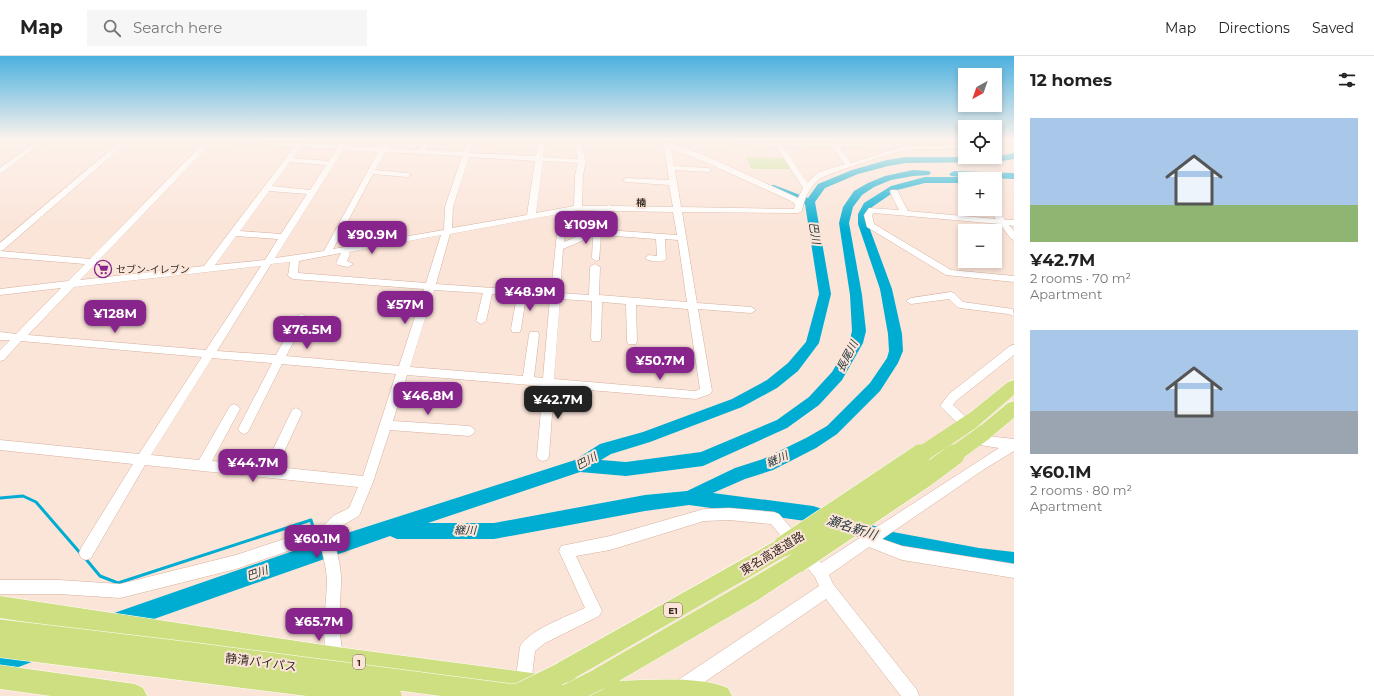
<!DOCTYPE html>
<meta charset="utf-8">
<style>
body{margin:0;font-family:Montserrat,"Noto Sans JP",sans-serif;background:#f6f6f6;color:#222;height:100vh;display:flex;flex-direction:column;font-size:15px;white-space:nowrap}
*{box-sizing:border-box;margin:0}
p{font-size:13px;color:#767676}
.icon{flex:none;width:22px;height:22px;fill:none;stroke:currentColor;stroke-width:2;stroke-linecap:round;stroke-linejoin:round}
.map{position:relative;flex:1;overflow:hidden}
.panel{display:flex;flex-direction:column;background:#fff;width:360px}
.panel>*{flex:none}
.needle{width:26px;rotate:220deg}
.fabs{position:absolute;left:958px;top:12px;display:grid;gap:8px}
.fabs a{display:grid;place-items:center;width:44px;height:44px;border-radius:0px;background:#fff;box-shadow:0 2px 6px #0003;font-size:20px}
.price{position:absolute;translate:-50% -34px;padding:0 9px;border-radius:8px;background:#88258d;color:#fff;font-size:13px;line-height:26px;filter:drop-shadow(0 1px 2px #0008)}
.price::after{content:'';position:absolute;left:50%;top:24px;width:12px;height:9px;margin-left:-6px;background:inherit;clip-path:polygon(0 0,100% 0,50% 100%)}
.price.current{background:#222;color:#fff}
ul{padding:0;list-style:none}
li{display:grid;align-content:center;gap:8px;height:212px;padding:0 16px}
li span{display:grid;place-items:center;height:124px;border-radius:0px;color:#555}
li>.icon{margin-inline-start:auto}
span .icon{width:72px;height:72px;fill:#fffc;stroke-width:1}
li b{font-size:17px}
h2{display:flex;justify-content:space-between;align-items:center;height:48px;padding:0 16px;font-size:17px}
header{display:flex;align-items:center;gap:24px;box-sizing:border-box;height:56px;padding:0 20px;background:#fff;border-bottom:1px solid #e0e0e0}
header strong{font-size:19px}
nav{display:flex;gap:22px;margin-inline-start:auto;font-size:14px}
.search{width:280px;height:36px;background:#f6f6f6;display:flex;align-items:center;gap:10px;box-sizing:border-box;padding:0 14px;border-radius:0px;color:#767676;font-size:15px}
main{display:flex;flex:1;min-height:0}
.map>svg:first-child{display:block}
.built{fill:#fedac7}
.green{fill:#c2e08e}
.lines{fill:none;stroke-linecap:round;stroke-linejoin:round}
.stream{stroke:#00add2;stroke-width:3}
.river{fill:#00add2;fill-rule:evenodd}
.minor-casing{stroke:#d5b19e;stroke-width:1}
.highway-casing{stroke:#fff;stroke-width:1}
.minor{fill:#fff;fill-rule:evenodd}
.highway{fill:#cddf81;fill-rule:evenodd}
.highway-bridge-far1-casing{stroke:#fff;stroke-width:16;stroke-linecap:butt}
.highway-bridge-casing{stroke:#fff;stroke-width:22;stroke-linecap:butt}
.highway-bridge-far1{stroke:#cddf81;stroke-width:16}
.highway-bridge{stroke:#cddf81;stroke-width:21}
.labels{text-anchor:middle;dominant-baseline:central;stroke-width:4;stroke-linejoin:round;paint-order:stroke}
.shield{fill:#fbe4d8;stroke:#726259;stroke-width:1}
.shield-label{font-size:9px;font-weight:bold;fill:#382a22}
.far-quarter-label{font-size:10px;font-weight:bold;fill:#382a22;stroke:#fbe4d8}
.poi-label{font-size:10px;fill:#382a22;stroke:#fbe4d8;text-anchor:start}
.water-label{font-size:11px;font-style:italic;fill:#1d343b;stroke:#fbe4d8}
.near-street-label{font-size:12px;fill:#382a22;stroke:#fbe4d8}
.near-water-label{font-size:13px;font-style:italic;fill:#1d343b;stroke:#fbe4d8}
</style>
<header>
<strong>Map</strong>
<div class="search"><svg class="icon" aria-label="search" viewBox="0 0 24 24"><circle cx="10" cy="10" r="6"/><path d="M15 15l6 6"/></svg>Search here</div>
<nav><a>Map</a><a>Directions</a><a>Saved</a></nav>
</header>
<main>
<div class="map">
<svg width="1014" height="640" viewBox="0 0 1014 640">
<rect width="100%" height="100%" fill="#fbe4d8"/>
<path class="built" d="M900,84H937L940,89L905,91Z"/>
<path class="green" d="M746,101L784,102L792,113H755L751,112Z"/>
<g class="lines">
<path class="stream" d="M0,442L23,440L36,446L81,498
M316,482L319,495
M85,502L100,520L118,527L311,464L314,475"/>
<path class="river" d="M1014,97V103L996,106L906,107L888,110L858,118L825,132L815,146L831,238L819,287L798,315L777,332L742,351L650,386L611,398L601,404L626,406L701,396L777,364L809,341L832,316L849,287L852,275L850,239L839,167L843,151L854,135L868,127L885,120L913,114L929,115L931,117L929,119L913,120L891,124L874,131L862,139L853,151L849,167L862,239L866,275L863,287L842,324L819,349L787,372L703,410L626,420L580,416L428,467H494L645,439L687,435L735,412L763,403L806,382L827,370L870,327L887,302L889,295L888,278L880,233L858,168V158L864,147L891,130L925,121H960L951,120L949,118L954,115L1014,117V123L966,121L969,123H965V127H925L897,134L872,151L868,158V168L892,233L902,278L903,295L898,307L880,335L837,378L816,392L773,414L745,423L713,437L813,450L893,476L979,492L1014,496V514L979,510L893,492L813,466L689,449L645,455L494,483H397L390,480L117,576L110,573L107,566L110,559L117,556L319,486L575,404L600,388L643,376L732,343L767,324L788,307L806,286L819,238L805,148L768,133L766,131L768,129H774L808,142L818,128L852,114L887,104L906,101H995Z
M30,587L37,590L40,597L37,604L0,618V598Z"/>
<g class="minor-casing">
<path id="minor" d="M38,84H46L0,118V112Z
M122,84H130L3,194L0,195V187Z
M206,84H256L297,87L299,84H305L304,87L339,89L342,84H349L346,90L380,91L384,84H391L387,92L419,94L423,84H430L426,94L463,96L467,87L453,84H492L493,86L490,88L473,87L470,97L536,100L538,84H545L543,101L578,103L573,84H580L586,105L583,119L582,150H606L609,149L612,150L673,151L669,129L626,126L622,124L626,122L669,124L664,90L656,84H665L711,102L798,142L803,132L776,90L736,89L734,88L732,84L868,88L870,89L866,91H840L851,107L905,90H946L965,87V91C945,94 926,92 907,94C896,95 827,118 819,123C809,132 804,143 802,155L798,157L682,156L697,247L751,251L756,254L751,257L698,253L712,335L710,338L696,343L554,331L549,400L547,404L543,405L539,404L537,400L543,330L407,319L393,365L469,370L473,372L475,375L473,378L469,380L390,374L373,426L359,460L343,469L333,479C336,494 342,512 341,528C340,554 337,578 345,604L343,610L337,612L331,610C319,580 326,557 327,527C327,513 322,498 320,484L236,513L120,542L59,538H0V524H59L120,528L236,499L323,470L333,460L349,452L358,431L145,409L91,502L86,504L81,502L79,497L81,492L133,408L0,394V384L139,398L202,301L21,285L4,304L0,305V294L10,284H0V276L16,278L61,232L0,239V233L68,225L85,208L0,201V195L90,203ZM212,86L294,91L204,210L80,224ZM783,90L832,91L845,108L819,116L807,127ZM301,91L337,93L329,105L293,102ZM671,93L705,106L791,145L795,148L794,153L681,151L675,114L708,116L712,114L708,112L674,110ZM343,94L378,96L324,195L275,202ZM385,96L462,100L445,151L444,174L333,193L373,118L407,121L411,119L407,117L375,114ZM469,101L535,105L527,159L452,172L453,151ZM543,105L578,107L575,119L574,150L536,157ZM290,106L326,109L310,134L272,130ZM269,135L307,138L281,178L240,175ZM578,154L605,155L606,168L564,186L568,156ZM613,155L673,156L677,179L606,174L614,169ZM559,158L551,236L436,228L450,178ZM441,179L426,227L298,217L299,205L341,197L336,207L338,209L348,211L353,208L347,205L350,198L349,196ZM601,179L656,183L657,200L649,199L645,202C649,206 662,207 666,203L665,183L678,184L687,246L599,239L600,211L595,208L590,211L589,239L560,237L563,193L593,180L592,202L596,205L599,204ZM236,180L278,183L265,204L215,209ZM290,206L288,220L293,223L424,233L399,310L286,300L307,261L302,258L298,259L276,299L217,295L271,208ZM261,210L206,294L28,279L74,231ZM434,234L483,237L476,265L481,268L486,265L492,238L517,240L511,273L512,276H520L521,273L526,240L550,242L543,322L534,321L539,279L538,276H530L529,279L523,320L410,311ZM560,243L592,245L591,282L592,285H600L601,282L602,246L626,248L627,285L628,288H636L637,285L636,249L688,253L700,333L695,335L554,323ZM212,302L272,307L238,373L240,376L244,378L248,376L282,308L396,318L363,420L277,411L302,357L300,354L296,352L292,354L265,410L212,405L240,353L238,350L234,348L230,350L199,404L151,399Z
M891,134H897L908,155L996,163L989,153H995V151L1005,164H1014V170L1009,169L1014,175V184L1011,183L1000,168L874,157L872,159L874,168L951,214L1014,220V226L946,219L867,171L864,159L869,152L899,154L890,136Z
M951,236L954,237L963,246L1013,253L1014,260L1008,258L960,252L957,251L949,243L911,248L906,245L911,242Z
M1014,289V299L957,344L953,349L987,380L1014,383V395L986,412L882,483L902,490L1014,508V522L902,504L869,491L829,519L833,528L917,634L919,640H901L826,543L687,638L681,640L675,638L673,632L675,626L819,530L815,521L771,468L729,464L704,465L610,494L576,500L602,555L599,560L545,587L535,595L531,628L529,634L523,636L517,634L515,628L520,591C527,575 568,560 585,552L559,495L561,490L610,480L704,453L729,452L774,456L779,458L821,507L999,392L980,389L940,350L949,338L1010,290Z"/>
</g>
<g class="highway-casing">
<path id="highway" d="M1014,324V339L978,370L972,372L966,370L963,365L966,360L1008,326Z
M1014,345V362L991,381L985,383L979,381L976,376L979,371L1008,347Z
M784,480L791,483L794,490L791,497L575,622L588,624L591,615L742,528L791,499L798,496L805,499L808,506L805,513L758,544L619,625C651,624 700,620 728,632L732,640H565L562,634L565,628L562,629L554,625L550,617L554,609Z
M0,540L337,591L539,618L547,622L551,630L547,638L544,640H525L337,615L0,562Z
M0,609L135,628L143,632L147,640H51L0,633Z"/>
</g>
<use href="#minor" class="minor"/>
<use href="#highway" class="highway"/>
<g class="highway-bridge-far1-casing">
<path id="highway-bridge-far1" d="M919,400L972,365
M952,400L985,376"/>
</g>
<g class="highway-bridge-casing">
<path id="highway-bridge" d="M784,490L920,399
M798,506L923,422L954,399
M0,574L192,597L522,640
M0,591L391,640
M521,637L562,617
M512,638L578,640
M565,640L599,623"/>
</g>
<use href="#highway-bridge-far1" class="highway-bridge-far1"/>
<use href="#highway-bridge" class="highway-bridge"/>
</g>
<linearGradient id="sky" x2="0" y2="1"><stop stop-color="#4bb1df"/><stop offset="0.48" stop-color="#fdf3ed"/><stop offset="1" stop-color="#fdf3ed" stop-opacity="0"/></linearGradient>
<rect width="1014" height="174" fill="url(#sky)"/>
<defs>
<g id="supermarket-ring" transform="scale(0.9)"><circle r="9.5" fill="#fbe4d8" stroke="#88258d" stroke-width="1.5"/><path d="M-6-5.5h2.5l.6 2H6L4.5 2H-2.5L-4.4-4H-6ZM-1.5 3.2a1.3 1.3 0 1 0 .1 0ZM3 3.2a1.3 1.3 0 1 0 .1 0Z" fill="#88258d"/></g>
</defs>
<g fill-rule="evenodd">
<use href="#supermarket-ring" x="103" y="213"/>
</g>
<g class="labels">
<g class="shield">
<rect x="664" y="547" width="18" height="14" rx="3"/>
<rect x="353" y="599" width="12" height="14" rx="3"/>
</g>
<g class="shield-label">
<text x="673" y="554">E1</text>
<text x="359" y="606">1</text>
</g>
<g class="far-quarter-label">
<text x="641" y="146">楠</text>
</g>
<g class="poi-label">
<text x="116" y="213">セブン-イレブン</text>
</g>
<g class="water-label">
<text transform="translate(815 177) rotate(81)">巴川</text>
<text transform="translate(847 300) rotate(-63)">長尾川</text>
<text transform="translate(777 403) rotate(-24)">継川</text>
<text transform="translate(586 405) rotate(-28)">巴川</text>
<text transform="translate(465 474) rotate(1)">継川</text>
<text transform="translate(257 517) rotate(-19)">巴川</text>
</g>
<g class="near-street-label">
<text transform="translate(772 497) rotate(-31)">東名高速道路</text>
<text transform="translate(261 606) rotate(7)">静清バイパス</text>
</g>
<g class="near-water-label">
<text transform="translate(852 471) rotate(18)">瀬名新川</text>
</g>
</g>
</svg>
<div class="fabs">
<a><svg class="needle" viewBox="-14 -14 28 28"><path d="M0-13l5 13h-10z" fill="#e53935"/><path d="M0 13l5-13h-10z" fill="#767676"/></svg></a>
<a><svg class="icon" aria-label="locate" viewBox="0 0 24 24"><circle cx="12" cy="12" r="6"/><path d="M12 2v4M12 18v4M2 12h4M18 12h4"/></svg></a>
<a>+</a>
<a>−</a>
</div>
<b class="price" style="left:586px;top:189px">¥109M</b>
<b class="price" style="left:372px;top:199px">¥90.9M</b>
<b class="price" style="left:530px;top:256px">¥48.9M</b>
<b class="price" style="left:405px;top:269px">¥57M</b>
<b class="price" style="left:115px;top:278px">¥128M</b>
<b class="price" style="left:307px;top:294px">¥76.5M</b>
<b class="price" style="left:660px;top:325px">¥50.7M</b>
<b class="price" style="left:428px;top:360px">¥46.8M</b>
<b class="price current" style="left:558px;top:364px">¥42.7M</b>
<b class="price" style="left:253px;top:427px">¥44.7M</b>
<b class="price" style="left:317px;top:503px">¥60.1M</b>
<b class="price" style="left:319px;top:586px">¥65.7M</b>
</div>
<section class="panel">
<h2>12 homes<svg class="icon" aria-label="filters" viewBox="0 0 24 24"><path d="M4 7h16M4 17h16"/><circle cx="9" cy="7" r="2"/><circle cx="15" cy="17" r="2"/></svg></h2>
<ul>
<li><span style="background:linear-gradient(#a9c7e8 70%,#8fb573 0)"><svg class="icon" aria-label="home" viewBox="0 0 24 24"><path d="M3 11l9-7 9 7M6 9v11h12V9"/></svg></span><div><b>¥42.7M</b><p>2 rooms · 70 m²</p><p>Apartment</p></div></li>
<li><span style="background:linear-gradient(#a9c7e8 65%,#9aa5b1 0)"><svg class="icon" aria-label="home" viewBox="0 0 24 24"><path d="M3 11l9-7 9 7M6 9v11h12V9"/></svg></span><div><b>¥60.1M</b><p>2 rooms · 80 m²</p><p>Apartment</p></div></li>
</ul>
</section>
</main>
